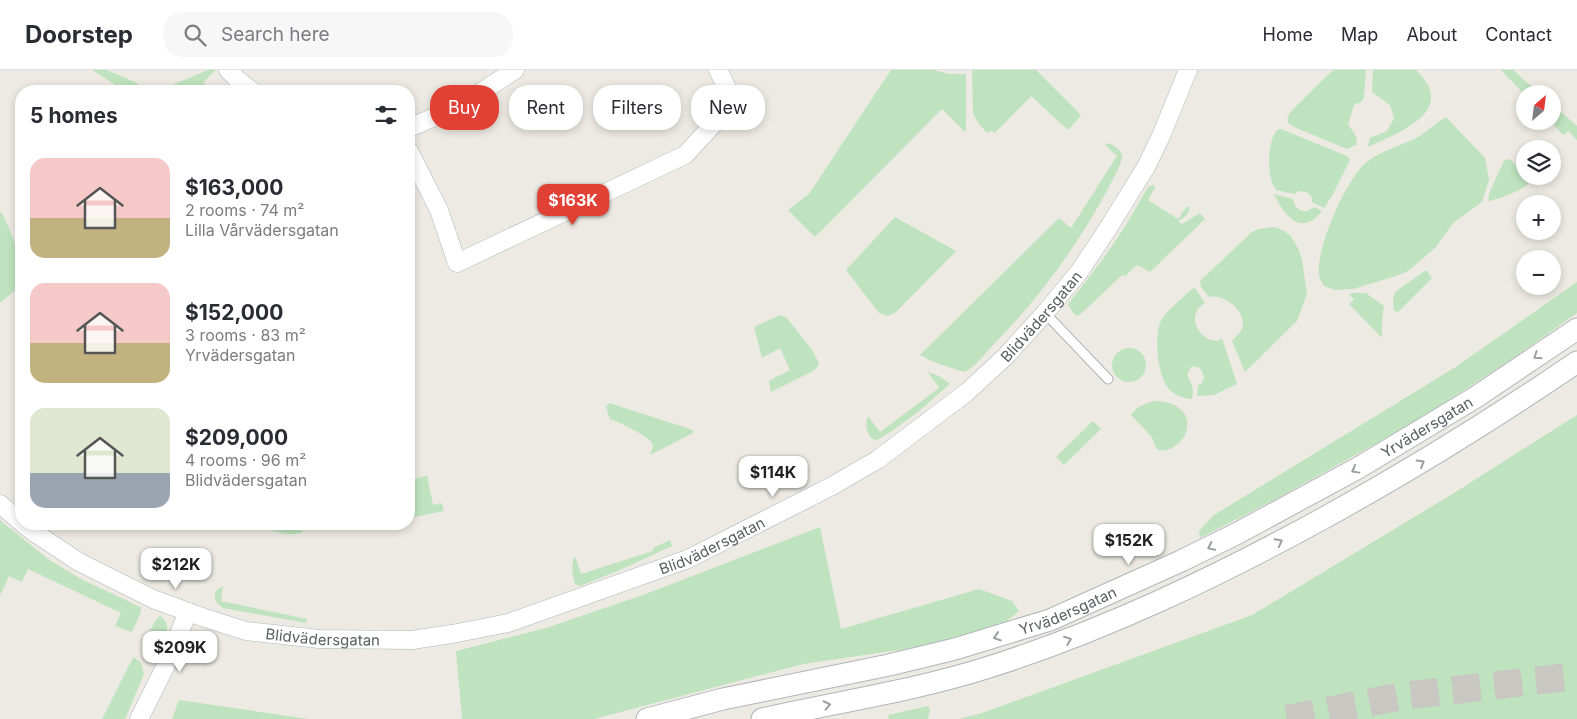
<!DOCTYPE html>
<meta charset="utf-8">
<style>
body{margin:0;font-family:Inter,sans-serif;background:#f7f7f7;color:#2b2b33;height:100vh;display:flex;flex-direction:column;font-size:19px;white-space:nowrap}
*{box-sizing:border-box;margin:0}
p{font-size:16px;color:#7c7c81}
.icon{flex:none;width:28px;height:28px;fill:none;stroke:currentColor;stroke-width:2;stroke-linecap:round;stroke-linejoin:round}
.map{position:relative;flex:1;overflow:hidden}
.panel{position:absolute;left:15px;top:15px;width:400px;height:445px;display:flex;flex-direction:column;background:#fff;border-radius:20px;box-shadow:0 2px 8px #0003}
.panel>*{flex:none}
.banner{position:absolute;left:430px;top:15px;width:475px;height:45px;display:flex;gap:10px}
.needle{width:32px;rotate:28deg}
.controls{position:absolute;left:1516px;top:15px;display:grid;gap:10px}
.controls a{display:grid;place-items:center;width:45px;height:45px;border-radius:50%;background:#fff;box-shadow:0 2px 8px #0003;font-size:25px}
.price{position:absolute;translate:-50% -42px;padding:0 11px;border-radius:10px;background:#fff;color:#222;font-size:16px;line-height:32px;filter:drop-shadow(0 1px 2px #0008)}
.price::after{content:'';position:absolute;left:50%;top:30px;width:15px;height:11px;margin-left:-8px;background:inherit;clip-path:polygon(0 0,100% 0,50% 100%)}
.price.selected{background:#e14034;color:#fff}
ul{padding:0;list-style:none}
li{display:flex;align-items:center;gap:15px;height:125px;padding:0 15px}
li span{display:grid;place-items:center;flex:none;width:140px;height:100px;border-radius:15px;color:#555}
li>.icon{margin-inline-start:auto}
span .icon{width:60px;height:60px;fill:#fffc;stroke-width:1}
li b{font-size:21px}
h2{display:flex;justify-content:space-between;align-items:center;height:60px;padding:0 15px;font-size:21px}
.chip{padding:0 18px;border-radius:20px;background:#fff;box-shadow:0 2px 8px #0003;font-size:18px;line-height:45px}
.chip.selected{background:#e14034;color:#fff}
header{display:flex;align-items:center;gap:30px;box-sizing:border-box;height:70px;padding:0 25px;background:#fff;border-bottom:1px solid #e1e1e2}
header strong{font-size:24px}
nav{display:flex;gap:28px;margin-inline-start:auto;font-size:18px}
.search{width:350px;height:45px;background:#f7f7f7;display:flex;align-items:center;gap:12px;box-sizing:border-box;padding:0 18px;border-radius:20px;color:#7c7c81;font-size:19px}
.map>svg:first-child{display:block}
.green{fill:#bfe3bf}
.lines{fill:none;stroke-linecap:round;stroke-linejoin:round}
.trunk-tunnel{stroke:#c8c7c2;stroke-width:28;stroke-dasharray:28 14;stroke-linecap:butt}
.service-casing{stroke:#b2b5b9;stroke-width:11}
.minor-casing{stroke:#b2b5b9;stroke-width:19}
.tertiary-casing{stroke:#b2b5b9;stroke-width:23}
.service{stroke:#fff;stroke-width:9}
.minor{stroke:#fff;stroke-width:18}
.tertiary{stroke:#fff;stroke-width:21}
.oneway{stroke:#9c9ea1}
.labels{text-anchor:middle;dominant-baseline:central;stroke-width:4;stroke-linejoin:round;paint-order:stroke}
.street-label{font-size:15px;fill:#5a5e62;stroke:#fff}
</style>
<header>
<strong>Doorstep</strong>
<div class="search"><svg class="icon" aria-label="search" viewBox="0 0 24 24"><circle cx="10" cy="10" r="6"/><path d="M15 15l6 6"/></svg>Search here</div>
<nav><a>Home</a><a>Map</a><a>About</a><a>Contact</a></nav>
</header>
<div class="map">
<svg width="1577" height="649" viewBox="0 0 1577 649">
<rect width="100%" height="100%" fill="#eceae2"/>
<path class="green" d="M92,0H107L135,12L149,21H119L114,14Z
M208,0H216L203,12L212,21H158Z
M891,0H934L949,4H966V60L965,62L942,39L815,167L788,140L809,124L815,115Z
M972,0H1036L1081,45L1068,60L1031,26L995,63L991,61L987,63L979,54L973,44Z
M1333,0H1366L1364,28L1361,32L1354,35L1348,54L1357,68L1356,75L1347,79L1294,57C1284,52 1287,47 1292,40Z
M1373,0H1416C1459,41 1400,62 1368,77L1370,68L1387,61L1394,48L1390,35L1372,22Z
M1501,0H1513L1540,24L1525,25Z
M1553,35L1577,56V70L1568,61L1563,65L1550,51H1552Z
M1446,47L1485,88L1489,110L1482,132L1453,153L1435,178L1408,201L1396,206L1353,219L1335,220L1324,216C1322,213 1320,209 1319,206C1315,180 1346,108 1367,92C1382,80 1401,76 1418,67C1427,61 1437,53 1446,47Z
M1281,59L1347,86L1350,90L1333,124L1324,138L1312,132V127L1307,122L1299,121L1295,124L1276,120C1266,107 1267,72 1277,60Z
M1109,73C1114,75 1121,80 1122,86C1123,92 1112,111 1109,117C1078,175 1040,227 994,274C985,283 976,297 964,302L936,293L920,285L1059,148L1071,158L1117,86L1105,75Z
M1507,89L1511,90L1525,105V106L1531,110C1527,119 1498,130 1488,131L1490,121L1504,91Z
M1154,115L1155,118L1148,130L1178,149L1187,136L1190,138L1187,145L1178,151L1182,154L1200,143L1205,149L1150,202L1137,195L1125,206L1122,205L1083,242L1078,246L1075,245L1068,235L1069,233L1103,189L1126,155L1148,117Z
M1274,124L1293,129C1294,135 1299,143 1307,141C1309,140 1311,138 1314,137L1322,141C1301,168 1284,145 1274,124Z
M0,142L2,143C9,159 28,198 20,214C16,221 6,227 0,233Z
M895,147L956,181L896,242L888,246L879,243L846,200Z
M1275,157L1282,160L1290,165L1298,178L1302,190L1307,224L1297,251L1245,302L1232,271C1236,266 1243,261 1243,254C1243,238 1223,224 1209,227L1201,217L1200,211L1252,162L1258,159Z
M1426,200L1432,208L1398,242L1394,241L1393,230L1395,222Z
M1577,212V243L1515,287L1415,352L1272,431L1200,468L1199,461L1214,445L1454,298Z
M1195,218L1205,233C1185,244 1198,271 1218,271L1222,268L1237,314L1214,325L1197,326L1198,315L1202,313L1204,308C1203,301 1199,295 1191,297C1184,308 1190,308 1192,316C1194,320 1192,326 1192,329C1184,329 1174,325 1168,318C1158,305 1154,269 1160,253C1164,242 1183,228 1192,219Z
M1354,223H1366L1384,236L1382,250V268L1349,234L1354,229L1349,224Z
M780,245L786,247L812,280L819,293L818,296L813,301L771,322L769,311L790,300L780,278L762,288L754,257Z
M1112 295a17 17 0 1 1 34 0a17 17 0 1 1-34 0Z
M928,302L939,306L950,314L919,341L892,361L877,370L872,369C866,363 865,353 868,346L880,362L939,318Z
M1155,331C1163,331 1172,333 1179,338C1194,349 1187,371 1172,378C1167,380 1163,382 1157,379L1151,366L1131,345C1136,337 1146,333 1155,331Z
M609,333L690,359L693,361V363L650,385C651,381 654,378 652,373C650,367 617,351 610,349L606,337Z
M1577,345V649H959L982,643L1252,545L1454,423Z
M1093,351L1101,359L1064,395L1056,387Z
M427,406L433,435L442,433L444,441L409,448V410Z
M0,450L48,489L81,509L138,536L141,538V542L132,562L115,556L121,543L28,499L22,512L9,506L0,526Z
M256,454H298L303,455L307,454L302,462C289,468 268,460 256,454Z
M820,457L841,559L979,519L1012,531L1019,541L1007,551L947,573L803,594L594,649H462L456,581L546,558L643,525Z
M670,470L672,476L620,500L580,516L575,514C572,505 571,494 575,486L581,504L653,481V478Z
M223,516L221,531L307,549L306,553L223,538C216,533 214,529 215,521Z
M160,546C174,555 166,573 148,572C147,564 154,551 160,546Z
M134,587L141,593L144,604L125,649H102L127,599Z
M179,630L308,649H172Z
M928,636L930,639L928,649H889L888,645Z"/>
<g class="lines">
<path class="trunk-tunnel" d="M1287,649L1402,626L1577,606"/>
<g class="service-casing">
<path id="service" d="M1045,243L1108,309"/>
</g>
<g class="minor-casing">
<g id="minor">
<path d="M228,0L239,11L252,21"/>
<path d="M409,58L458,37L515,0"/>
<path d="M409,81L439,140L457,193L685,85L734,32L718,0"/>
<path d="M0,434L21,452"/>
<path id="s1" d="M23,454L32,461L79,492L153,529L202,547L246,561L319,569L412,570L452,564L508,553L688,489L832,416L877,390L967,322L1006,286L1045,243L1079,202L1107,160L1146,97L1161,66L1188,0"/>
<path d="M139,649L166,595L188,542"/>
</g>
</g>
<g class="tertiary-casing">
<g id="tertiary">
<path id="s2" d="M647,649L723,629L889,595L955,579L1050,550L1181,491L1236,464L1358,398L1476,327L1577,259"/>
<path d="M762,649C837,632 913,621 986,598C1104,561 1216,507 1324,448C1411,400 1495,348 1577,292"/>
</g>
</g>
<use href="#service" class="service"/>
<use href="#minor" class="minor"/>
<use href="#tertiary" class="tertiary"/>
</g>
<defs><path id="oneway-chevron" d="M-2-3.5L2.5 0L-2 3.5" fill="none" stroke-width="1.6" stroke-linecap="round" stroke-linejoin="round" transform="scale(1.25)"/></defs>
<g class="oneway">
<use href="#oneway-chevron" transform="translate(1537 286) rotate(146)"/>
<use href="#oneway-chevron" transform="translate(1421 393) rotate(-31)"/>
<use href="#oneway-chevron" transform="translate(1355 400) rotate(151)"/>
<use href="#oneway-chevron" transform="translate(1279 472) rotate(-28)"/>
<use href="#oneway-chevron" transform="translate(1211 477) rotate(154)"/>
<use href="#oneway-chevron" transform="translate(997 567) rotate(162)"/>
<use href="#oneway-chevron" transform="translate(1068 570) rotate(-21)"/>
<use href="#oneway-chevron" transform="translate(827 635) rotate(-12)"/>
</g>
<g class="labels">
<g class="street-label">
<text stroke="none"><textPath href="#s1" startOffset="1136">Blidvädersgatan</textPath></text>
<text stroke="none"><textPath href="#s2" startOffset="839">Yrvädersgatan</textPath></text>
<text stroke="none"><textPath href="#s1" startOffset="731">Blidvädersgatan</textPath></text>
<text stroke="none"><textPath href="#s2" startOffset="435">Yrvädersgatan</textPath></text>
<text stroke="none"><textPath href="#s1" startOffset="326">Blidvädersgatan</textPath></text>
</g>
</g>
</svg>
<div class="controls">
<a><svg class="needle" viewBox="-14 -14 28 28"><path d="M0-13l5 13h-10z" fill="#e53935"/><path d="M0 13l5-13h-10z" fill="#7c7c81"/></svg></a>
<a><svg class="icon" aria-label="layers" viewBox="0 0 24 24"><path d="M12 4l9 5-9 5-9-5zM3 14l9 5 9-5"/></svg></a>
<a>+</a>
<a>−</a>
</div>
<b class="price selected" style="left:573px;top:156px">$163K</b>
<b class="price" style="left:773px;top:428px">$114K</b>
<b class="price" style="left:1129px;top:496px">$152K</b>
<b class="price" style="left:176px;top:520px">$212K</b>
<b class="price" style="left:180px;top:603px">$209K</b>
<div class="banner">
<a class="chip selected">Buy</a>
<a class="chip">Rent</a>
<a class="chip">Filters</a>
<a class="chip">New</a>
</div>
<section class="panel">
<h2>5 homes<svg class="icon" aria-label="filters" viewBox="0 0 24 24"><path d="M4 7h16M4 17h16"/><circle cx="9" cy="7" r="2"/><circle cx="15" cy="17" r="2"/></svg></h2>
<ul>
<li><span style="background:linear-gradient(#f6c9c9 60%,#c2b280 0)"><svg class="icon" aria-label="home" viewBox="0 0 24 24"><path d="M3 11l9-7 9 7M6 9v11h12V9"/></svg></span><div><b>$163,000</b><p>2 rooms · 74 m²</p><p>Lilla Vårvädersgatan</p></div></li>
<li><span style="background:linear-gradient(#f6c9c9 60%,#c2b280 0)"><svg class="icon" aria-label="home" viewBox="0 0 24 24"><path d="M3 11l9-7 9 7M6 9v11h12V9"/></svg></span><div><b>$152,000</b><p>3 rooms · 83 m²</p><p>Yrvädersgatan</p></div></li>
<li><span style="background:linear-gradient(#dfe7d0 65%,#9aa5b1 0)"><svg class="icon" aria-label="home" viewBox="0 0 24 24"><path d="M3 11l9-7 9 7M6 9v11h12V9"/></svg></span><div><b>$209,000</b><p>4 rooms · 96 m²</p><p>Blidvädersgatan</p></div></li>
</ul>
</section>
</div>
